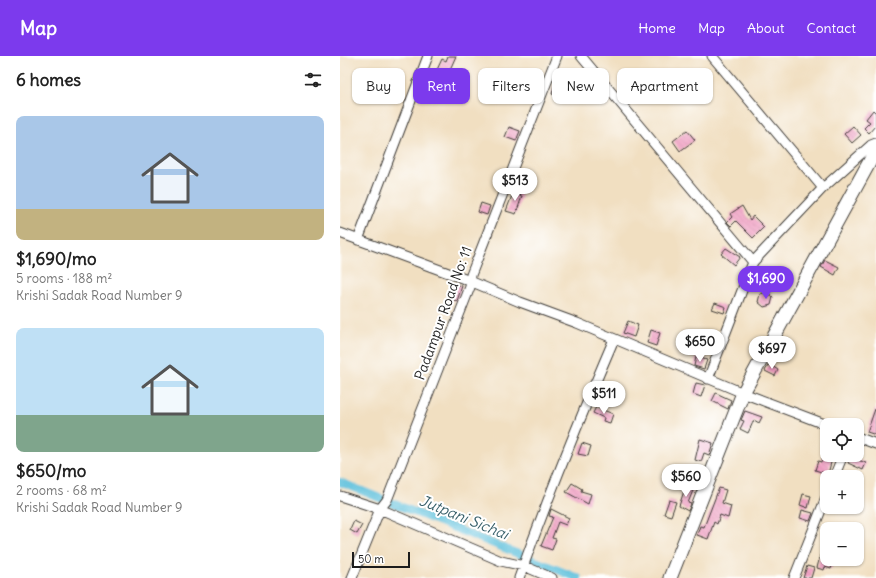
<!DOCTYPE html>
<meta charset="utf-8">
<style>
body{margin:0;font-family:Delius,sans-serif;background:#f6f6f6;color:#222;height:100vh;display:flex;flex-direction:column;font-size:15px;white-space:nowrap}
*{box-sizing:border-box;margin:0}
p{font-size:13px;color:#767676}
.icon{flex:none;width:22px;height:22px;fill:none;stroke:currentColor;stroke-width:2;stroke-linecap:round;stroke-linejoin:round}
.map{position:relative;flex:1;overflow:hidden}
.sheet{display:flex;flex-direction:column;background:#fff;width:340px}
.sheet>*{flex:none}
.hud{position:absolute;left:12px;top:12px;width:380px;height:36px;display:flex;gap:8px}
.controls{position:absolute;left:480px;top:362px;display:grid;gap:8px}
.controls a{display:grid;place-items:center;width:44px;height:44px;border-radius:8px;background:#fff;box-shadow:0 1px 3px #0004;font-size:20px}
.scale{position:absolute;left:12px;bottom:10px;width:58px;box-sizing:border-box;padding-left:4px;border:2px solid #1c1c1c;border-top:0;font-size:11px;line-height:14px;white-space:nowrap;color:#1c1c1c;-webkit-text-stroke:3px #fff;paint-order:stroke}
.price{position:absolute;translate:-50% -34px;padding:0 9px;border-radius:14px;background:#fff;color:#222;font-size:13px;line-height:26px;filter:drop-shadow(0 1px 2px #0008)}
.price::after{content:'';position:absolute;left:50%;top:24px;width:12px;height:9px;margin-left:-6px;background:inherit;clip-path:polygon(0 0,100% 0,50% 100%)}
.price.active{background:#7c3aed;color:#fff}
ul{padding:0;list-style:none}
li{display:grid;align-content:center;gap:8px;height:212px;padding:0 16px}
li span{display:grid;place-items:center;height:124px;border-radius:8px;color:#555}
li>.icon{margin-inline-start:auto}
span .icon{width:72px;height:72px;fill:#fffc;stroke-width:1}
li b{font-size:17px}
h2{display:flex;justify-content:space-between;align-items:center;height:48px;padding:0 16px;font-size:17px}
.tag{padding:0 14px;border-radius:8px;background:#fff;box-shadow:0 1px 3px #0004;font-size:14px;line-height:36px}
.tag.active{background:#7c3aed;color:#fff}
header{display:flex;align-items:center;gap:24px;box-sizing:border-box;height:56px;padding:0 20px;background:#7c3aed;color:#fff}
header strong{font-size:19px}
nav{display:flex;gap:22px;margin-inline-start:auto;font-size:14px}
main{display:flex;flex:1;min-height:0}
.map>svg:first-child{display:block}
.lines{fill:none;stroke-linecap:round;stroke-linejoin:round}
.canal{stroke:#5dc0db;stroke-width:8}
.building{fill:url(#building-back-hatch)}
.street-casing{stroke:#3c3935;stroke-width:11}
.secondary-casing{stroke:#3c3935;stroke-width:15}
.street{stroke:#fff;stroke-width:9}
.secondary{stroke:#fff;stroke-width:13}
.labels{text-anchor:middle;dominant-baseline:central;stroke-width:4;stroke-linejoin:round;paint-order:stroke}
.street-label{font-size:14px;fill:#1c1c1c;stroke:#fff}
.water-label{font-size:15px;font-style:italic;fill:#365e68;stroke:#fff}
</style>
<header>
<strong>Map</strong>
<nav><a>Home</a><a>Map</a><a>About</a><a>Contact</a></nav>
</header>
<main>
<section class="sheet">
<h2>6 homes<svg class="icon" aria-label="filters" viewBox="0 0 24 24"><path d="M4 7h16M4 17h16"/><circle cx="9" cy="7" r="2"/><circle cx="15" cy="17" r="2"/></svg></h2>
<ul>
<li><span style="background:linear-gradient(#a9c7e8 75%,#c2b280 0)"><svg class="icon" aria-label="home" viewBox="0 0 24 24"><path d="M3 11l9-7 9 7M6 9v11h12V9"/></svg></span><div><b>$1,690/mo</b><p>5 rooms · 188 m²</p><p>Krishi Sadak Road Number 9</p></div></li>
<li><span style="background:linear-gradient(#bfe0f5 70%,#7fa58c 0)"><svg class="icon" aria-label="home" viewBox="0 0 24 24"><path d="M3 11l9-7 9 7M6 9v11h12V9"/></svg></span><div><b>$650/mo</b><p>2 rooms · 68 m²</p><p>Krishi Sadak Road Number 9</p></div></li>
</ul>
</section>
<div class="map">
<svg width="536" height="522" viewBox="0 0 536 522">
<defs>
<pattern id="building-back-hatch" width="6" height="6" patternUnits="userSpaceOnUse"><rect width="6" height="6" fill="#f09dc1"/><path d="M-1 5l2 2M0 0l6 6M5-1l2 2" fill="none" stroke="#cd87a5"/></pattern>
</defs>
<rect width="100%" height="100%" fill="#fff"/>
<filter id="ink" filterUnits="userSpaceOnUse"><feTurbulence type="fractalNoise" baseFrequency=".025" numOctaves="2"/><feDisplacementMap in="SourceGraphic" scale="8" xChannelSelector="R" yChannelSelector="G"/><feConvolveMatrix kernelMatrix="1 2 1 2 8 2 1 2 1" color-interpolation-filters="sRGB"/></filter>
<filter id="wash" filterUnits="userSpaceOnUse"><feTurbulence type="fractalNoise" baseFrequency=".012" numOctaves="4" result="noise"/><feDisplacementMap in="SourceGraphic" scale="16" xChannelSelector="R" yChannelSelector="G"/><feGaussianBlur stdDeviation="0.9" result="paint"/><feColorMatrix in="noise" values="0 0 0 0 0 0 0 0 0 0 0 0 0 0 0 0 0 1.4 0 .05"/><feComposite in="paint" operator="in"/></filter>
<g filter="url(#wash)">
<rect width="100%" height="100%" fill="#f1dfc1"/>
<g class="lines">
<path class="canal" d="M0,426L238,522"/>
</g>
<g id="blocks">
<path class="building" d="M108,0H116L108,18L106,17L98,38L88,33L102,3L106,5Z
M214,30L225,33L223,42L212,38Z
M533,54L536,57V71L535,70L529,77L524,72L530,66L526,63Z
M513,70L521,79L512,87L504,78Z
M169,71L180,75L176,85L165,81Z
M347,74L355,84L340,95L333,85Z
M175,132L182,134L180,140H182L176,158L166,155Z
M141,147L150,150L147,159L138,156Z
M402,150L410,164L413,160L424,171L413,182L396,165L391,170L387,166L392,161L390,158Z
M386,192L400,201L394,209L381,198Z
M485,204L499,211L495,219L481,211Z
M112,227L122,230L117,245L107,242Z
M427,236L433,241L431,249L424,251L418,246L420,238Z
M375,247L386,251L384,257L372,253Z
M288,265L298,269L294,281L283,277Z
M311,274L320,277L316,290L307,287Z
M356,301L367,304L364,313L354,310Z
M429,308L438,314L435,320L425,315Z
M356,327L365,329L361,341L353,338Z
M376,337L391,344L388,353L372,345Z
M256,351L273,358L270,367L263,365L264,362L253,357Z
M535,353H536V379L527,376Z
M405,355L422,361L419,367L414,364L408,377L400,373L404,365L401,364Z
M360,383L373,387L369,399L364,397L361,406L355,404Z
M242,387L251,390L248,400L238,398Z
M484,397L493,399L488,418L475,414L478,405L481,406Z
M510,401L526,407L523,414L508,407Z
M232,427L242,433L241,435L251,438L248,448L226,436Z
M346,429L354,432L348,447L351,448L348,455L339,450Z
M379,432L386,434L382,447L391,450L388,462L380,459L377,468L374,466L368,483L357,479L360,470L364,471Z
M463,438L471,440L468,452L460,449Z
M329,444L336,446L331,460L324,458Z
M211,453L229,462L226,469L218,466L212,482L216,483L212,494L201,490L213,461L209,460Z
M462,454L473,457L470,465L460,462Z
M14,465L22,469L17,478L10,474Z
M480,500L494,504L491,513L485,511L484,514L477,512Z
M467,510L474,512L471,522H463Z"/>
</g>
</g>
<g filter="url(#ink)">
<use href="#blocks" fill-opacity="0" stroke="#3c3935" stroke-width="1"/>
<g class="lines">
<g class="street-casing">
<path id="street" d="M241,0L413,206
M372,0L483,132
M0,177L130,225L180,246L237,267L403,337L487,369
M18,184L88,0
M368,323L413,206L483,132L531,89L536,87
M517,381L536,388
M494,421L503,399
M0,440L40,453L161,505L184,510L212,522
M12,522L40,453L47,444L130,231L131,219L217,0
M179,522C208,441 240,362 274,283
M454,522L487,439"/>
</g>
<g class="secondary-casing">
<path id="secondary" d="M330,522L403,337L536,94"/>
</g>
<use href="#street" class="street"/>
<use href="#secondary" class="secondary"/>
</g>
</g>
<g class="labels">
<g class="street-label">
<text transform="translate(103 257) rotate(-70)">Padampur Road No: 11</text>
</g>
<g class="water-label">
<text transform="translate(124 461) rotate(22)">Jutpani Sichai</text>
</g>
</g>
</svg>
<div class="controls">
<a><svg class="icon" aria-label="locate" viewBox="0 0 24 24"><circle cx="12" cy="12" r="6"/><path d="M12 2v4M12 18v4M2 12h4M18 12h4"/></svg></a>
<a>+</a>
<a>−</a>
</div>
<div class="scale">50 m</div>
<b class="price" style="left:175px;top:146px">$513</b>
<b class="price active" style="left:426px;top:244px">$1,690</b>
<b class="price" style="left:360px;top:307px">$650</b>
<b class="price" style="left:432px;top:314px">$697</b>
<b class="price" style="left:264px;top:359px">$511</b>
<b class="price" style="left:346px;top:442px">$560</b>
<div class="hud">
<a class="tag">Buy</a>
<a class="tag active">Rent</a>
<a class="tag">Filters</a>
<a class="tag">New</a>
<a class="tag">Apartment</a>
</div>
</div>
</main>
